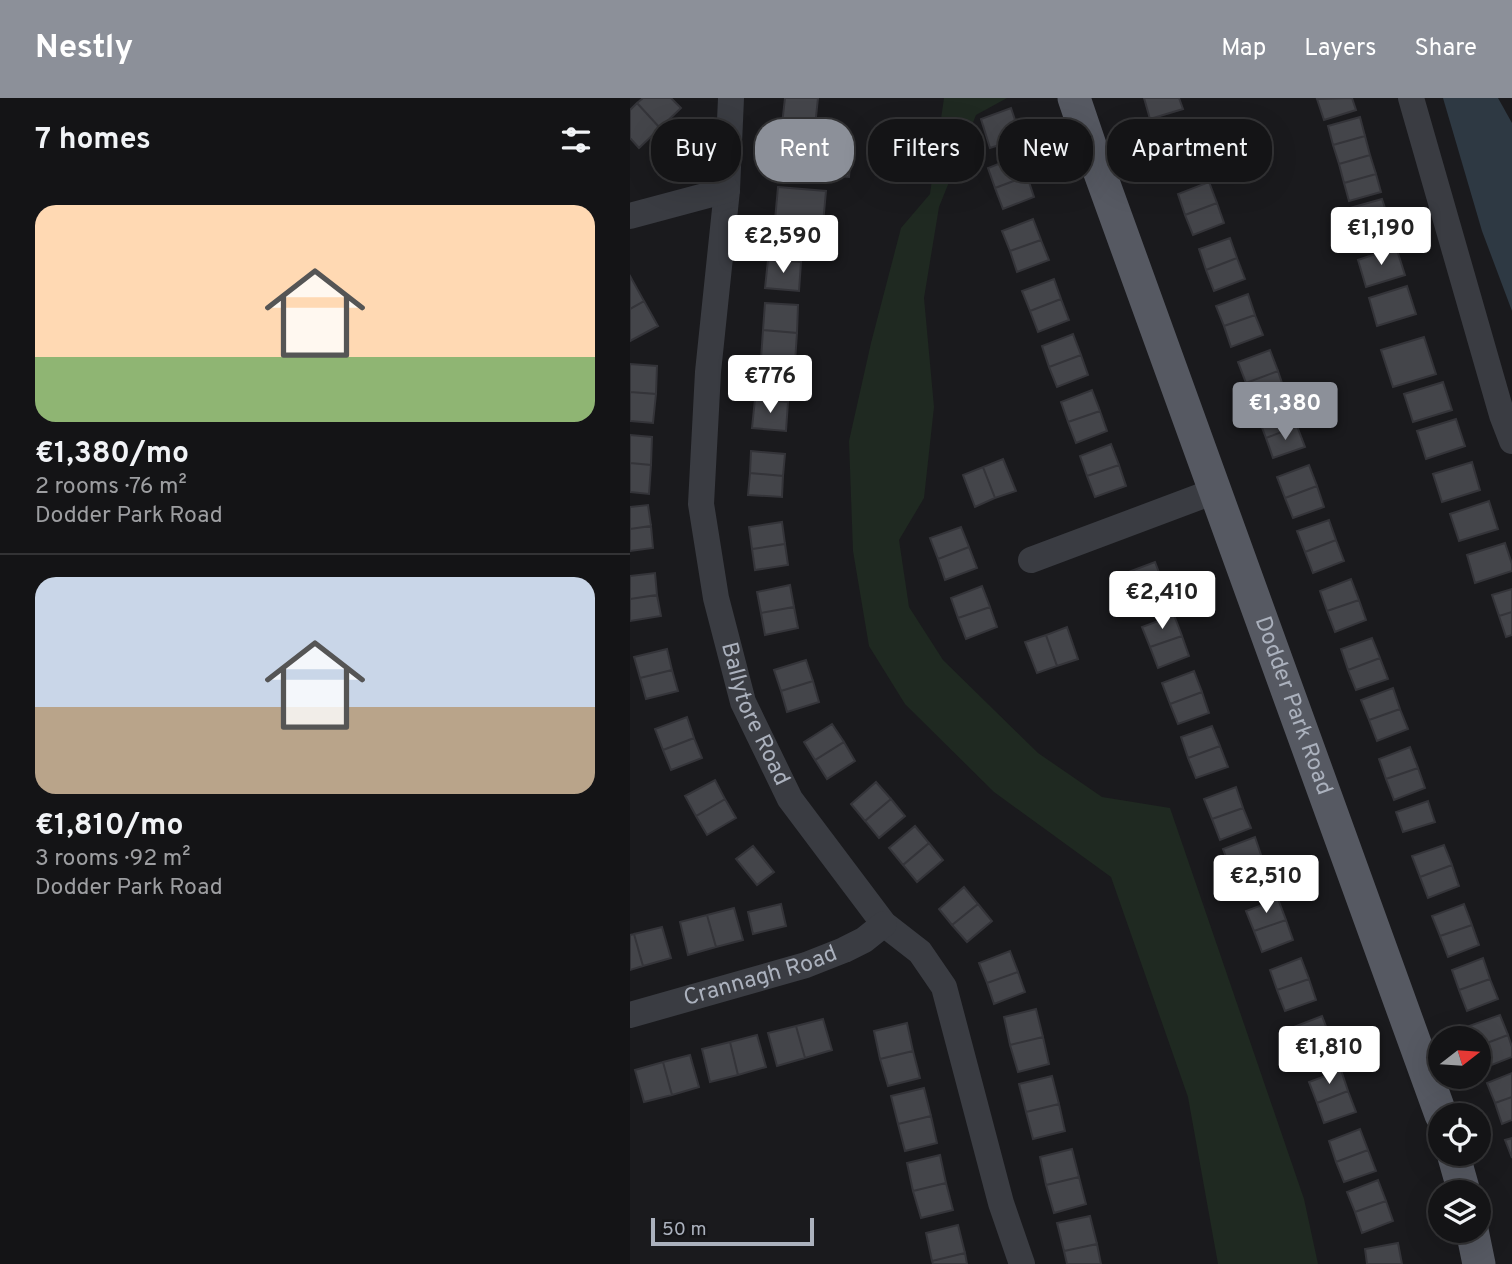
<!DOCTYPE html>
<meta charset="utf-8">
<style>
body{margin:0;font-family:Overpass,sans-serif;background:#212123;color:#f1f3f6;height:100vh;display:flex;flex-direction:column;font-size:26px;white-space:nowrap}
*{box-sizing:border-box;margin:0}
p{font-size:23px;color:#9d9ea1}
.icon{flex:none;width:38px;height:38px;fill:none;stroke:currentColor;stroke-width:2;stroke-linecap:round;stroke-linejoin:round}
.map{position:relative;flex:1;overflow:hidden}
.details{display:flex;flex-direction:column;background:#141416;width:630px}
.details>*{flex:none}
.banner{position:absolute;left:21px;top:21px;width:665px;height:63px;display:flex;gap:14px}
.needle{width:46px;rotate:73deg}
.buttons{position:absolute;left:798px;top:928px;display:grid;gap:14px}
.buttons a{display:grid;place-items:center;width:63px;height:63px;border-radius:50%;background:#141416;box-shadow:0 7px 28px #0002,0 0 0 2px #333335;font-size:35px}
.scale{position:absolute;left:21px;bottom:18px;width:163px;box-sizing:border-box;padding-left:7px;border:4px solid #abb1bd;border-top:0;font-size:19px;line-height:24px;white-space:nowrap;color:#abb1bd;-webkit-text-stroke:5px #151518;paint-order:stroke}
.price{position:absolute;translate:-50% -60px;padding:0 16px;border-radius:7px;background:#fff;color:#222;font-size:23px;line-height:46px;filter:drop-shadow(0 2px 4px #0008)}
.price::after{content:'';position:absolute;left:50%;top:42px;width:21px;height:16px;margin-left:-10px;background:inherit;clip-path:polygon(0 0,100% 0,50% 100%)}
.price.active{background:#8c9099;color:#fff}
ul{padding:0;list-style:none}
li{display:grid;align-content:center;gap:14px;height:371px;padding:0 35px}
li+li{border-top:2px solid #333335}
li span{display:grid;place-items:center;height:217px;border-radius:21px;color:#555}
li>.icon{margin-inline-start:auto}
span .icon{width:126px;height:126px;fill:#fffc;stroke-width:1}
li b{font-size:30px}
h2{display:flex;justify-content:space-between;align-items:center;height:84px;padding:0 35px;font-size:30px}
.chip{padding:0 24px;border-radius:28px;background:#141416;box-shadow:0 7px 28px #0002,0 0 0 2px #333335;font-size:24px;line-height:63px}
.chip.active{background:#8c9099;color:#fff}
header{display:flex;align-items:center;gap:42px;box-sizing:border-box;height:98px;padding:0 35px;background:#8c9099;color:#fff}
header strong{font-size:33px}
nav{display:flex;gap:38px;margin-inline-start:auto;font-size:24px}
main{display:flex;flex:1;min-height:0}
.map>svg:first-child{display:block}
.green{fill:#1f2921}
.water{fill:#2e3943}
.building{fill:#44454a;stroke:#343439;stroke-width:2}
.lines{fill:none;stroke-linecap:round;stroke-linejoin:round}
.minor{stroke:#3a3c42;stroke-width:26}
.major{stroke:#565962;stroke-width:33}
.labels{text-anchor:middle;dominant-baseline:central;stroke-width:5;stroke-linejoin:round;paint-order:stroke}
.street-label{font-size:23px;fill:#abb1bd;stroke:#151518}
</style>
<header>
<strong>Nestly</strong>
<nav><a>Map</a><a>Layers</a><a>Share</a></nav>
</header>
<main>
<section class="details">
<h2>7 homes<svg class="icon" aria-label="filters" viewBox="0 0 24 24"><path d="M4 7h16M4 17h16"/><circle cx="9" cy="7" r="2"/><circle cx="15" cy="17" r="2"/></svg></h2>
<ul>
<li><span style="background:linear-gradient(#ffd9b3 70%,#8fb573 0)"><svg class="icon" aria-label="home" viewBox="0 0 24 24"><path d="M3 11l9-7 9 7M6 9v11h12V9"/></svg></span><div><b>€1,380/mo</b><p>2 rooms · 76 m²</p><p>Dodder Park Road</p></div></li>
<li><span style="background:linear-gradient(#c9d6e8 60%,#b9a48a 0)"><svg class="icon" aria-label="home" viewBox="0 0 24 24"><path d="M3 11l9-7 9 7M6 9v11h12V9"/></svg></span><div><b>€1,810/mo</b><p>3 rooms · 92 m²</p><p>Dodder Park Road</p></div></li>
</ul>
</section>
<div class="map">
<svg width="882" height="1166" viewBox="0 0 882 1166">
<rect width="100%" height="100%" fill="#1a1a1d"/>
<path class="green" d="M314,0H377L346,17L309,109L294,200L304,309L294,400L269,442L279,509L313,562L408,655L472,699L540,710L674,1101L688,1166H588L558,999L481,779L364,694L275,606L239,548L223,453L219,343L241,245L271,130L300,96Z"/>
<path class="water" d="M813,0H868L882,25V213L852,133Z"/>
<path class="building" d="M13,0H41L51,10L30,30L7,5Z
M155,0H188L184,38L151,35Z
M514,0H549L553,11L520,21Z
M722,0L726,12L694,22L687,1Z
M7,5L30,30L9,50L0,40V12Z
M381,10L391,40L360,50L351,21Z
M730,19L735,38L703,47L698,28Z
M557,30L565,51L534,63L526,42Z
M162,36L217,40L216,54L221,55L219,79L150,73L152,42L161,43Z
M735,38L740,57L709,66L703,47Z
M565,51L573,72L541,83L534,63Z
M740,57L746,76L714,85L709,66Z
M389,58L397,78L365,90L358,70Z
M746,76L751,94L719,103L714,85Z
M397,78L404,99L373,111L365,90Z
M579,84L587,105L555,117L548,96Z
M148,89L196,93L193,126L145,122Z
M752,101L759,122L726,132L720,110Z
M587,105L594,125L563,137L555,117Z
M403,121L411,142L380,153L372,133Z
M759,122L765,143L733,153L726,132Z
M140,134L173,136L171,164L138,162Z
M600,140L607,160L576,172L569,151Z
M411,142L419,162L387,174L380,153Z
M766,149L775,177L736,189L728,162Z
M607,160L615,181L584,193L576,172Z
M138,162L171,164L169,193L135,190Z
M0,178L14,203L0,211Z
M424,181L431,201L400,213L392,193Z
M777,188L786,216L747,228L739,200Z
M618,196L625,217L594,228L586,208Z
M431,201L439,222L408,234L400,213Z
M14,203L28,228L0,243V211Z
M135,205L168,207L167,235L133,232Z
M625,217L633,237L601,249L594,228Z
M133,232L167,235L165,264L131,261Z
M443,236L451,257L419,269L412,248Z
M794,239L806,276L763,289L751,252Z
M640,252L648,273L616,285L608,264Z
M451,257L458,277L427,289L419,269Z
M0,266L27,268L26,296L0,294Z
M127,273L160,275L158,304L125,301Z
M648,273L655,294L624,305L616,285Z
M813,284L822,312L783,324L774,296Z
M462,292L470,313L438,324L431,304Z
M0,294L26,296L23,325L0,323Z
M125,301L158,304L156,333L122,330Z
M659,308L667,328L636,340L628,319Z
M470,313L477,333L446,345L438,324Z
M826,321L835,348L796,361L787,333Z
M667,328L675,349L643,360L636,340Z
M0,337L22,339L21,367L0,365Z
M481,346L489,367L457,378L450,358Z
M121,353L155,356L153,378L120,375Z
M373,361L386,393L365,400L353,369Z
M842,364L850,392L812,404L803,376Z
M0,365L21,367L19,396L0,394Z
M489,367L496,388L465,399L457,378Z
M679,367L687,388L655,400L647,379Z
M353,369L365,400L345,409L333,377Z
M120,375L153,378L152,399L118,397Z
M687,388L694,409L663,420L655,400Z
M859,403L868,431L829,443L820,416Z
M18,407L21,428L0,431V409Z
M699,422L706,442L675,454L667,433Z
M152,424L155,446L122,451L119,429Z
M21,428L23,450L0,453V431Z
M331,429L339,449L308,461L300,440Z
M706,442L714,463L683,475L675,454Z
M875,445L882,466V473L845,485L837,457Z
M155,446L158,467L125,472L122,451Z
M339,449L347,470L315,482L308,461Z
M525,464L533,485L501,496L493,476Z
M25,475L27,497L0,501V478Z
M721,481L729,502L697,513L690,493Z
M533,485L540,505L509,517L501,496Z
M160,487L164,509L131,515L127,494Z
M352,488L360,509L328,520L321,500Z
M882,491V514L869,518L862,497Z
M27,497L31,518L0,523V501Z
M729,502L736,522L705,534L697,513Z
M164,509L168,530L135,537L131,515Z
M360,509L367,529L336,541L328,520Z
M882,514V537L876,539L869,518Z
M544,517L552,538L520,549L512,529Z
M437,529L448,561L427,568L416,537Z
M416,537L427,568L407,575L395,544Z
M552,538L559,558L528,570L520,549Z
M742,540L750,560L718,572L711,551Z
M37,551L42,572L10,580L4,559Z
M750,560L758,581L726,592L718,572Z
M176,562L183,583L151,593L144,572Z
M42,572L48,593L16,601L10,580Z
M564,573L572,594L540,606L532,585Z
M183,583L189,604L157,614L151,593Z
M763,590L770,611L739,622L731,602Z
M572,594L579,615L548,626L540,606Z
M770,611L778,631L747,643L739,622Z
M57,619L64,640L33,652L25,631Z
M202,626L214,644L185,662L174,644Z
M582,628L590,648L558,660L551,639Z
M64,640L72,660L41,672L33,652Z
M214,644L225,663L197,681L185,662Z
M590,648L598,669L566,680L558,660Z
M780,649L788,670L756,681L749,661Z
M788,670L795,690L764,702L756,681Z
M85,682L95,701L66,718L55,698Z
M246,684L261,701L235,723L221,706Z
M606,689L613,710L582,721L574,701Z
M95,701L106,720L77,737L66,718Z
M261,701L275,718L249,740L235,723Z
M798,703L805,724L773,734L766,714Z
M613,710L621,730L590,742L582,721Z
M285,728L299,745L273,767L259,750Z
M625,739L632,760L601,772L593,751Z
M299,745L313,762L287,784L273,767Z
M814,747L822,767L790,779L782,758Z
M123,748L144,774L127,787L106,761Z
M632,760L640,781L609,792L601,772Z
M822,767L829,788L798,800L790,779Z
M334,789L348,806L322,827L309,811Z
M648,801L656,822L624,833L616,813Z
M151,806L156,828L123,836L118,814Z
M348,806L362,823L337,844L322,827Z
M834,806L842,827L810,838L802,818Z
M104,810L113,842L86,849L77,817Z
M77,817L86,849L58,857L50,824Z
M656,822L663,842L632,854L624,833Z
M842,827L849,847L818,859L810,838Z
M32,829L41,860L13,868L4,836Z
M4,836L13,868L0,872V837Z
M380,853L388,874L357,885L349,865Z
M671,860L679,881L647,892L640,872Z
M853,860L860,881L829,892L822,872Z
M388,874L395,894L364,906L357,885Z
M679,881L686,902L655,913L647,892Z
M860,881L868,901L837,913L829,892Z
M406,911L413,939L380,947L374,919Z
M870,917L878,937L849,948V940H843L839,928Z
M692,918L700,939L669,950L661,930Z
M193,921L202,952L175,960L166,928Z
M277,925L283,953L250,961L244,933Z
M166,928L175,960L147,968L138,935Z
M127,937L136,969L108,977L100,944Z
M878,937L882,949V959L854,970L849,956V948Z
M413,939L419,966L388,974L380,947Z
M700,939L708,959L676,971L669,950Z
M100,944L108,977L80,984L72,951Z
M283,953L290,980L258,988L250,961Z
M60,957L69,989L42,997L33,964Z
M33,964L42,997L14,1004L5,972Z
M711,972L718,993L687,1005L679,984Z
M882,975V999L865,1005L857,985Z
M422,978L429,1006L396,1014L389,986Z
M294,990L301,1018L268,1026L261,998Z
M718,993L726,1014L694,1025L687,1005Z
M882,999V1022L872,1026L865,1005Z
M429,1006L435,1033L403,1041L396,1014Z
M301,1018L307,1045L275,1053L268,1026Z
M730,1031L738,1052L706,1064L699,1043Z
M882,1040V1060L875,1042Z
M442,1051L449,1079L416,1087L410,1059Z
M738,1052L746,1073L714,1084L706,1064Z
M310,1057L316,1085L283,1093L277,1065Z
M449,1079L456,1106L424,1115L416,1087Z
M748,1082L756,1103L725,1114L717,1094Z
M316,1085L323,1112L291,1120L283,1093Z
M756,1103L763,1123L732,1135L725,1114Z
M460,1118L467,1146L434,1153L427,1125Z
M328,1127L335,1155L302,1163L296,1135Z
M768,1145L772,1166H737L735,1151Z
M467,1146L471,1166H437L434,1153Z
M335,1155L337,1166H303L302,1163Z"/>
<g class="lines">
<g class="minor">
<path id="s1" d="M101,0L97,92L78,274L71,406L86,500L113,604L160,701L254,826L290,854L314,889L371,1105L392,1166"/>
<path d="M781,0L872,317L882,343"/>
<path d="M0,118L97,92"/>
<path d="M401,462L585,393"/>
<path id="s2" d="M0,917L176,867L214,852L234,842L254,826"/>
</g>
<g class="major">
<path id="s3" d="M444,0L462,53L811,1017"/>
<path d="M823,1055L834,1094"/>
<path d="M842,1132L849,1166"/>
</g>
</g>
<g class="labels">
<g class="street-label">
<text stroke="none"><textPath href="#s3" startOffset="646">Dodder Park Road</textPath></text>
<text stroke="none"><textPath href="#s1" startOffset="625">Ballytore Road</textPath></text>
<text stroke="none"><textPath href="#s2" startOffset="136">Crannagh Road</textPath></text>
</g>
</g>
</svg>
<div class="buttons">
<a><svg class="needle" viewBox="-14 -14 28 28"><path d="M0-13l5 13h-10z" fill="#e53935"/><path d="M0 13l5-13h-10z" fill="#9d9ea1"/></svg></a>
<a><svg class="icon" aria-label="locate" viewBox="0 0 24 24"><circle cx="12" cy="12" r="6"/><path d="M12 2v4M12 18v4M2 12h4M18 12h4"/></svg></a>
<a><svg class="icon" aria-label="layers" viewBox="0 0 24 24"><path d="M12 4l9 5-9 5-9-5zM3 14l9 5 9-5"/></svg></a>
</div>
<div class="scale">50 m</div>
<b class="price" style="left:751px;top:169px">€1,190</b>
<b class="price" style="left:153px;top:177px">€2,590</b>
<b class="price" style="left:140px;top:317px">€776</b>
<b class="price active" style="left:655px;top:344px">€1,380</b>
<b class="price" style="left:532px;top:533px">€2,410</b>
<b class="price" style="left:636px;top:817px">€2,510</b>
<b class="price" style="left:699px;top:988px">€1,810</b>
<div class="banner">
<a class="chip">Buy</a>
<a class="chip active">Rent</a>
<a class="chip">Filters</a>
<a class="chip">New</a>
<a class="chip">Apartment</a>
</div>
</div>
</main>
